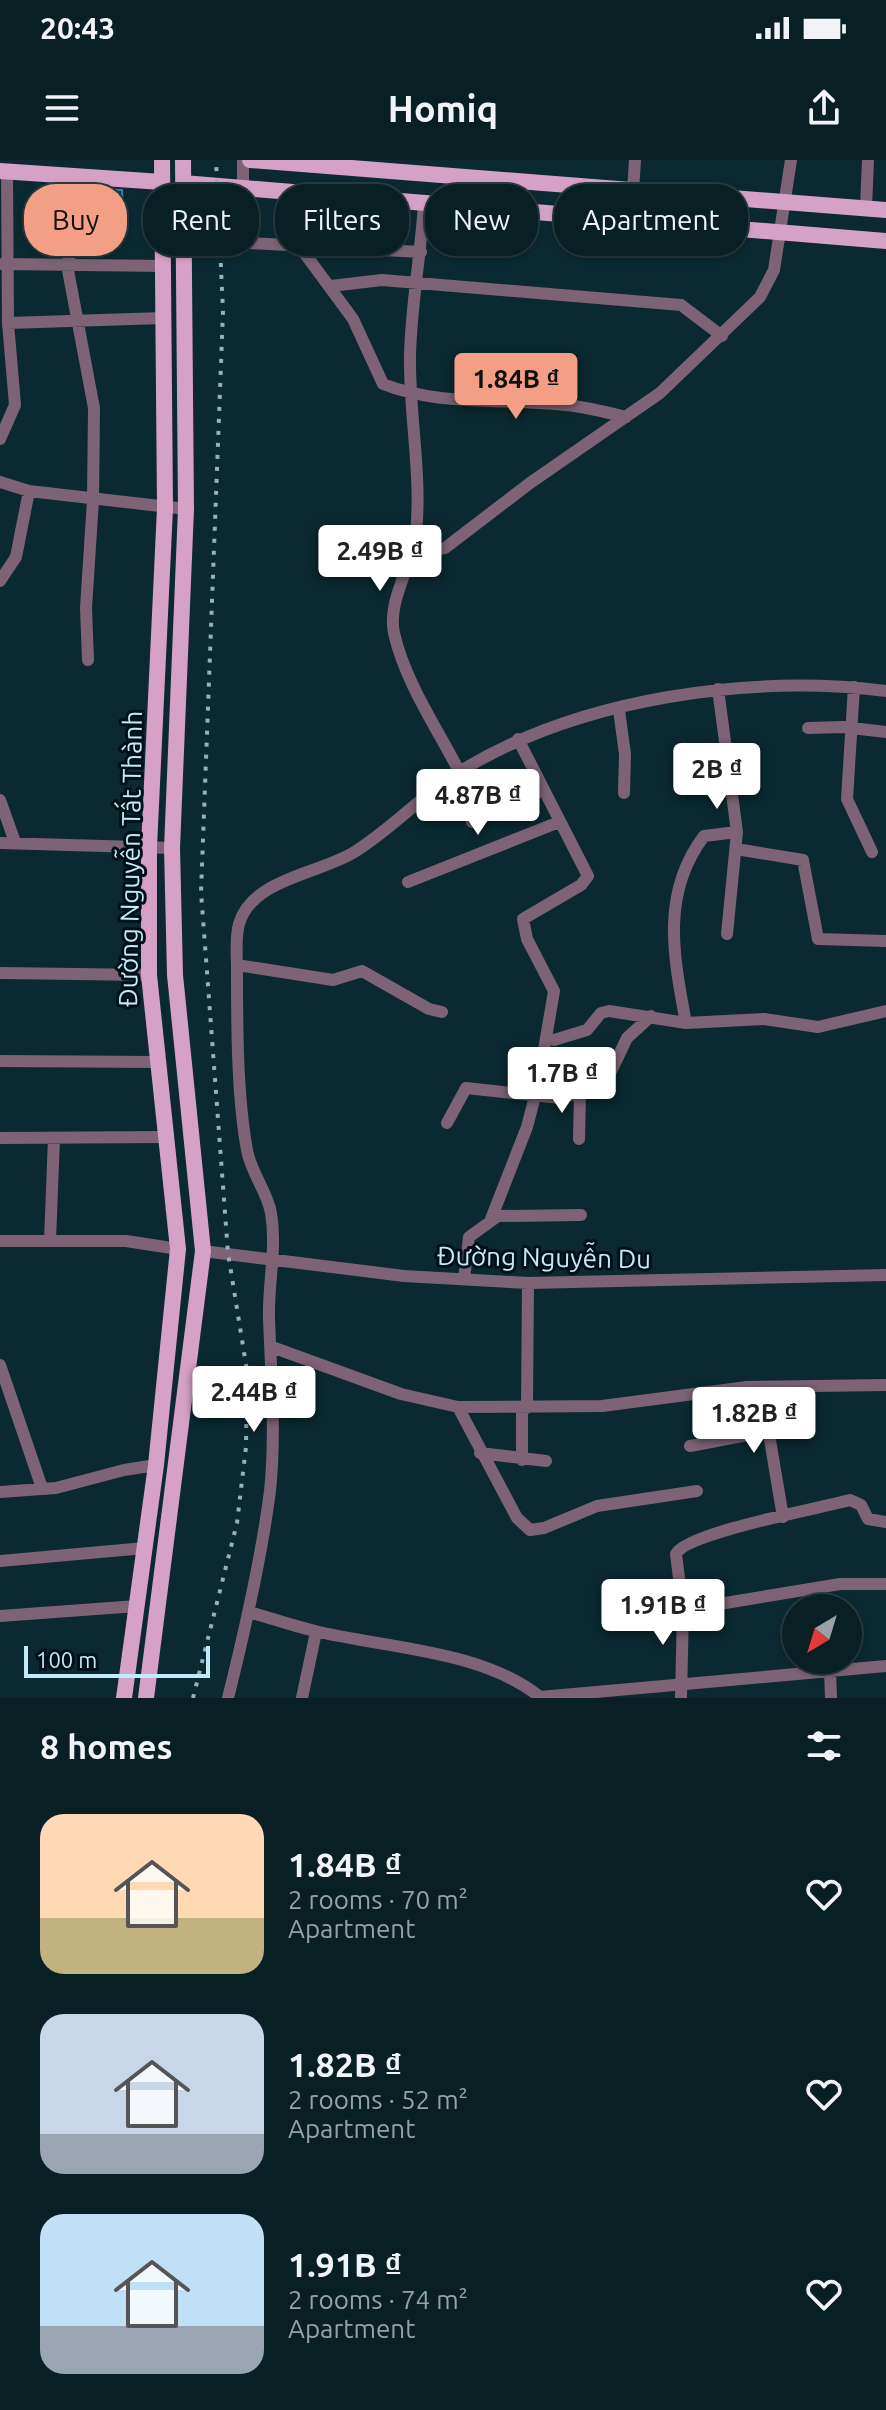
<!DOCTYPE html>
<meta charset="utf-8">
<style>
body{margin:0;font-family:Ubuntu,sans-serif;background:#11272c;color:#f1f3f6;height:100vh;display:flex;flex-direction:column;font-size:30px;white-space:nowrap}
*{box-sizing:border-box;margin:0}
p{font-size:26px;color:#98a2a6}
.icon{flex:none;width:44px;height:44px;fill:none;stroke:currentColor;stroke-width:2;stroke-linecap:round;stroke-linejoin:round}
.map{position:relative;height:1538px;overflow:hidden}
.side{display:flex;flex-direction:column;background:#081f24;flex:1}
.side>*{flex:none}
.top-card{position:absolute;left:24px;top:24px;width:838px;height:72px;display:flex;gap:16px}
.needle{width:52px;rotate:218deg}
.fabs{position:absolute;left:782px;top:1434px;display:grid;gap:16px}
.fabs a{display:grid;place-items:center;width:80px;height:80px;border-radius:50%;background:#081f24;box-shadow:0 2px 6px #0004,0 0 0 2px #293d41;font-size:40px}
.scale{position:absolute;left:24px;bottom:20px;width:186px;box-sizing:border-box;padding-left:8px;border:4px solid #c1ebf8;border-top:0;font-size:22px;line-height:28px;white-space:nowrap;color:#c1ebf8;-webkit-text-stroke:6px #001016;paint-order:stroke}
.price{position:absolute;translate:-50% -68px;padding:0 18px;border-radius:8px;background:#fff;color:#222;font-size:26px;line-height:52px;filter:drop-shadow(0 2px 4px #0008)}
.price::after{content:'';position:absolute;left:50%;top:48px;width:24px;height:18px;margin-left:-12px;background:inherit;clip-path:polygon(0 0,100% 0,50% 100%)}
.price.selected{background:#f39f85;color:#111}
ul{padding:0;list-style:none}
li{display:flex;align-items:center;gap:24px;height:200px;padding:0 40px}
li span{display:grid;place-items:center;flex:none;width:224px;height:160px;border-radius:24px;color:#555}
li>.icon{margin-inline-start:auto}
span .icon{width:96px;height:96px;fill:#fffc;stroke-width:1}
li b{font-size:34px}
h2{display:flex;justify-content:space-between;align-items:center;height:96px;padding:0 40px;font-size:34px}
.tag{padding:0 28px;border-radius:32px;background:#081f24;box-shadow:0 2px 6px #0004,0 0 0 2px #293d41;font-size:28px;line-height:72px}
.tag.selected{background:#f39f85;color:#111}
.status{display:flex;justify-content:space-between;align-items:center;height:56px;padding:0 40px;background:#081f24;direction:ltr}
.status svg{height:22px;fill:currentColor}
header{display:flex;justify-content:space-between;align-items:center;height:104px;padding:0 40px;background:#081f24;font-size:36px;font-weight:600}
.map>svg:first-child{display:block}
.building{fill:#013e5b;stroke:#387da6;stroke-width:2;filter:url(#shadow)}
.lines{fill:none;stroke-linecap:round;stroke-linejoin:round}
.minor{stroke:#7d6375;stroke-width:12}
.major{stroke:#d6a1c6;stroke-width:16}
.rail{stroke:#8eb4bf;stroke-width:4;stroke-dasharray:4 8;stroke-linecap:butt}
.labels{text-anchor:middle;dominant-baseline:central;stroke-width:6;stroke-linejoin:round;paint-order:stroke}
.street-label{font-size:26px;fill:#c1ebf8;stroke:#001016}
</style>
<div class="status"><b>20:43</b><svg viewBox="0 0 49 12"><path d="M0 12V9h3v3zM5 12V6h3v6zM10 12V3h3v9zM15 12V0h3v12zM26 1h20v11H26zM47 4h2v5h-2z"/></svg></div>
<header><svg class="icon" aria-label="menu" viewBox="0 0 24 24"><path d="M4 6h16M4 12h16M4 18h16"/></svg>Homiq<svg class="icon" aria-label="share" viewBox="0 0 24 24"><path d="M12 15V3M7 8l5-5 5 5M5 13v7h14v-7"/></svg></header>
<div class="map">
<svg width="886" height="1538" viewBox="0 0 886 1538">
<defs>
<filter id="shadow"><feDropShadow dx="-4.5" dy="4.5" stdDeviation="4" flood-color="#0009"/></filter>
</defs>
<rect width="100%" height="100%" fill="#0b2930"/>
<path class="building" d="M84,29L122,30L123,53L85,54Z"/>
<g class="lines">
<path class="minor" d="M243,0V77L248,83L421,92
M74,15L77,72L67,105L94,248L93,340L86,448L88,500
M633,31L635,0
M424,43C421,94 411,145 410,196C409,255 422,314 416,373C413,405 387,440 394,473C405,522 437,568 459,611
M866,48L868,0
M300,87L353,159L383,224C441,247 506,238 566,245C586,247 606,252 626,257
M2,104L163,106
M331,126L382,120L681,145L722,176
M8,163L163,158
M0,279L15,245L8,163L7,11
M0,322L29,331L186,349
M427,392L445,388L530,323L660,233L760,137L774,110L791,0
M0,421L16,397L29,331
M854,527L847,639L872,692
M718,529L737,672L727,774
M619,550L625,594L624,633
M808,568L843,567L886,572
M0,640L15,682
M472,662L543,630
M0,683L172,688
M736,689L803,700L818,779L886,781
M408,722L559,662
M237,805L333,820L362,811L429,849L442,852
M0,813L149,815
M686,863C674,798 660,734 704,676L737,672
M554,880L587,870L601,853L609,851L686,863L764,859L818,867L886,851
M0,901L156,902
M447,963L466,928L560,938L580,933L586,920L606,922L627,878L651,856
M0,978L165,977
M579,979L580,933
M491,1059L527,967L538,925L554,831L527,779L523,759L581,725L588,716L518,579
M0,1081H126L178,1089
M50,1081L54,978
M203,1091L404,1116L528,1123L886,1115
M464,1119L469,1077L498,1056L581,1055
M272,1187L401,1234L458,1247L602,1246L747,1227L886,1225
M0,1205L42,1328
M761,1227L783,1357
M458,1247L517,1358L530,1370L544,1368L597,1346L697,1331
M527,1248L528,1123
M690,1286L768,1271
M480,1293L546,1301
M522,1300V1248
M0,1332L56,1328L124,1310L156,1305
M886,1362L868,1359L861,1345L850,1340C821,1348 685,1373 676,1394L683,1450L840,1424H886
M0,1401L145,1388
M249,1452C271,1458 293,1466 315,1471C385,1488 482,1490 540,1537L886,1506
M0,1456L137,1446
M830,1509L831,1538
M228,1538C245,1470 261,1401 270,1331C276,1274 271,1215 269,1158C268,1123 277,1088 271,1053C267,1031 251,1013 247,990C237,936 237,865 237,809C237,795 235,778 239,764C252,718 321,714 356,691C394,667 425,632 464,609C582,538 750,514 886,531
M302,1538L316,1472
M681,1538L683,1450"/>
<path class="major" d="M250,0L886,50
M0,11L162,22
M183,23L886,81
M124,1538L156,1305L178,1089L149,815V687L165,348L162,0
M146,1538L203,1091L175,815L172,688L186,349L183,0"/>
<path class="rail" d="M193,1538L237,1363L246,1287L247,1211L228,1093L201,732L223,151L216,0"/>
</g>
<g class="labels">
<g class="street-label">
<text transform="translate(130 699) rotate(-89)">Đường Nguyễn Tất Thành</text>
<text transform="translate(544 1097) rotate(1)">Đường Nguyễn Du</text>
</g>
</g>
</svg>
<div class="fabs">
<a><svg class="needle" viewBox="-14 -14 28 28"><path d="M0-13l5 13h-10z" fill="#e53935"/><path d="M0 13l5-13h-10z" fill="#98a2a6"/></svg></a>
</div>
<div class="scale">100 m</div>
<b class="price selected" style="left:516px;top:261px">1.84B ₫</b>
<b class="price" style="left:380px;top:433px">2.49B ₫</b>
<b class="price" style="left:717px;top:651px">2B ₫</b>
<b class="price" style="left:478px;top:677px">4.87B ₫</b>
<b class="price" style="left:562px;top:955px">1.7B ₫</b>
<b class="price" style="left:254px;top:1274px">2.44B ₫</b>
<b class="price" style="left:754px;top:1295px">1.82B ₫</b>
<b class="price" style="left:663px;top:1487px">1.91B ₫</b>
<div class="top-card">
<a class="tag selected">Buy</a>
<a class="tag">Rent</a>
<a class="tag">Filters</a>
<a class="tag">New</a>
<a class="tag">Apartment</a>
</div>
</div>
<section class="side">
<h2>8 homes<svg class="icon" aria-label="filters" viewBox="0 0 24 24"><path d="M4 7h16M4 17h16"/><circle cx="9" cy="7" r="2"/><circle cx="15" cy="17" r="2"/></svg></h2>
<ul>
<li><span style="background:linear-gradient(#ffd9b3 65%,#c2b280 0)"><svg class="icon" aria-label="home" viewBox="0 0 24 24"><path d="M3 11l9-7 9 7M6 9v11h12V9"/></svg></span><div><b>1.84B ₫</b><p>2 rooms · 70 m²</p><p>Apartment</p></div><svg class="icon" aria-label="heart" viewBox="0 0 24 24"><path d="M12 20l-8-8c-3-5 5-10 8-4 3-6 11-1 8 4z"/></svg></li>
<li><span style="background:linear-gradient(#c9d6e8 75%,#9aa5b1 0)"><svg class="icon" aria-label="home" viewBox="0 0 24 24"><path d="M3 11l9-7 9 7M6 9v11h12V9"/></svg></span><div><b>1.82B ₫</b><p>2 rooms · 52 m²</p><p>Apartment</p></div><svg class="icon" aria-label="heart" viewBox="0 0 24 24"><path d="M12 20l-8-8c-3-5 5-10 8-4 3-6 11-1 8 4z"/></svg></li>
<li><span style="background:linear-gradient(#bfe0f5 70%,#9aa5b1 0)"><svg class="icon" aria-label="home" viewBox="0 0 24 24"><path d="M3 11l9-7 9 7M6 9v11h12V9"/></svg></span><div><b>1.91B ₫</b><p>2 rooms · 74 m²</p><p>Apartment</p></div><svg class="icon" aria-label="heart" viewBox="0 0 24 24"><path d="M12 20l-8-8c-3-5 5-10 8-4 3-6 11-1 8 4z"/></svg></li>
</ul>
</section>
